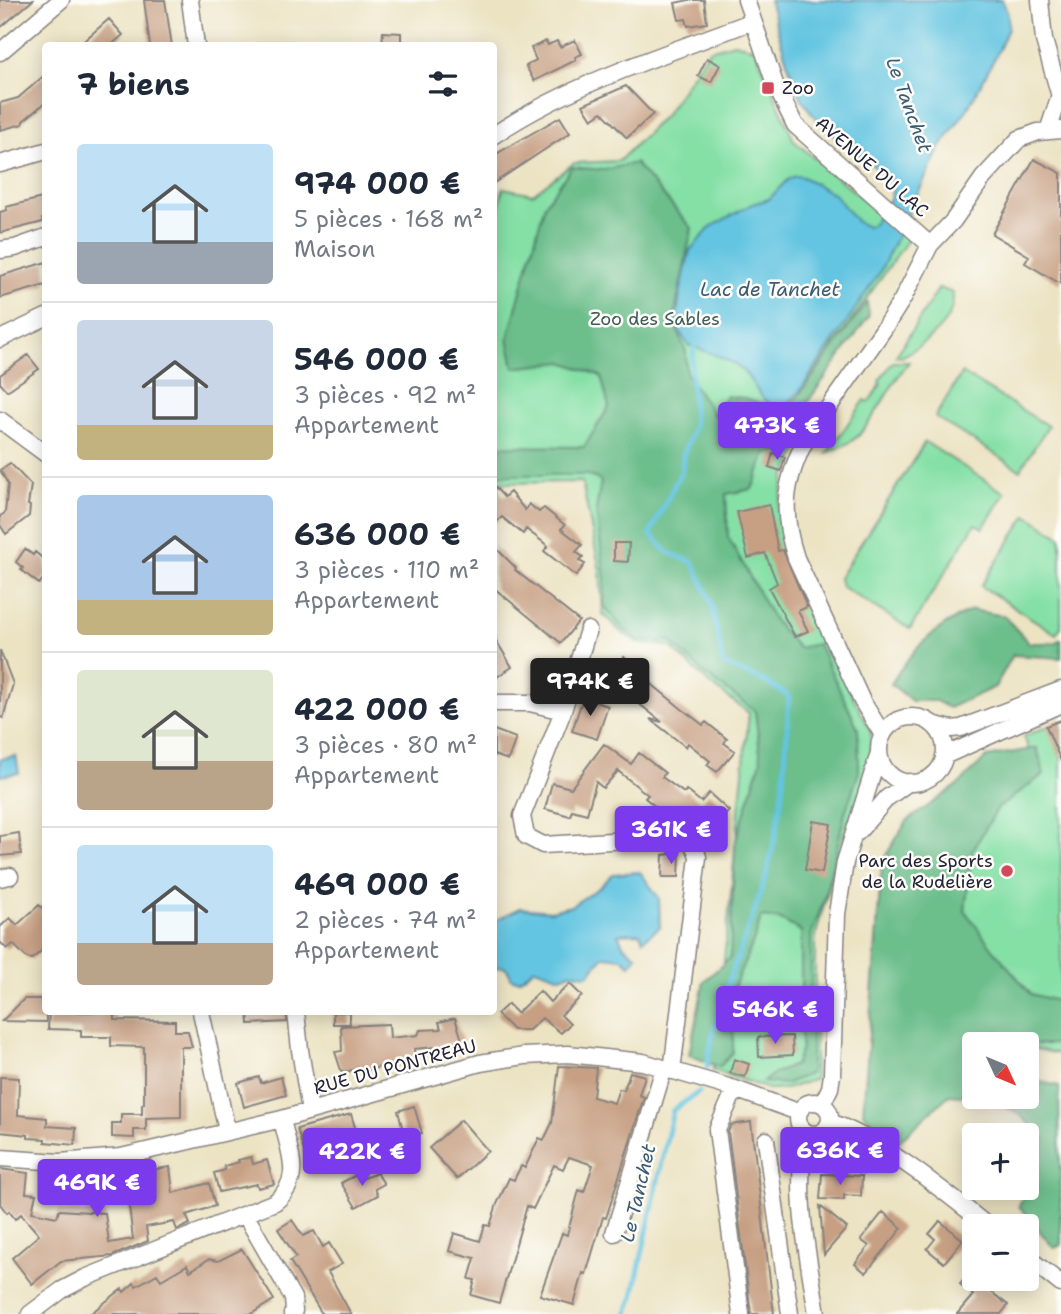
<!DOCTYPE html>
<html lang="fr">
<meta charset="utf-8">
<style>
body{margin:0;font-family:"Shantell Sans",sans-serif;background:#f2f2f3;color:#1f2937;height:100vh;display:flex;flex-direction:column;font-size:26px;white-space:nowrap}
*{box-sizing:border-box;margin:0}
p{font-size:23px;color:#747a83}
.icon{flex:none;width:38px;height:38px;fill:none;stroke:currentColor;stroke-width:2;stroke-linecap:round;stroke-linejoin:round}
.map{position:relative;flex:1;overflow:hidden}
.panel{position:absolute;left:42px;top:42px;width:455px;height:973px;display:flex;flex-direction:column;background:#fff;border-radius:7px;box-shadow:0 4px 18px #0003}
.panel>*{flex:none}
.needle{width:46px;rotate:134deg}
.controls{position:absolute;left:962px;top:1032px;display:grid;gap:14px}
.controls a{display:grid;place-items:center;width:77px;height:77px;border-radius:7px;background:#fff;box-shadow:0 4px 18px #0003;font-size:35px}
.price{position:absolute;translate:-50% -60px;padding:0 16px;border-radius:7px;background:#7c3aed;color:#fff;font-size:23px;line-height:46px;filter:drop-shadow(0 2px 4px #0008)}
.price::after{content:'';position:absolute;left:50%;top:42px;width:21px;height:16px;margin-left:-10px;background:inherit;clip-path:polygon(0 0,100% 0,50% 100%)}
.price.on{background:#222;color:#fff}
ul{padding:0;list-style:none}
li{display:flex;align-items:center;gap:21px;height:175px;padding:0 35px}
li+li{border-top:2px solid #e0e1e3}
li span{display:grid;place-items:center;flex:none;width:196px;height:140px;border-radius:7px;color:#555}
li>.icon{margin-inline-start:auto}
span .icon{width:84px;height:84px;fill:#fffc;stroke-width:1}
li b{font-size:30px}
h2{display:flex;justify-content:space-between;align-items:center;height:84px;padding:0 35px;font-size:30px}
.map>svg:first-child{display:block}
.green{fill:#85e0a6;stroke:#548170;stroke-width:2}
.forest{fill:#6cbe8b;stroke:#477063;stroke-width:2}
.water{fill:#63c5e1;stroke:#42748e;stroke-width:2}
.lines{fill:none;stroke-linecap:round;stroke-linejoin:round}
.stream{stroke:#63c5e1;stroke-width:5}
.building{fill:#c7a084}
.minor-casing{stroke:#87827f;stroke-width:19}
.minor{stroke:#fff;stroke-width:16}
.poi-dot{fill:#d1495b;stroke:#fdfcf7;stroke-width:2.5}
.labels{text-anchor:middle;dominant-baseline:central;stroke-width:5;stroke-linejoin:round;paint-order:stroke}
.poi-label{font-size:18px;fill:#22223b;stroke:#fdfcf7;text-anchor:start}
.street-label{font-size:18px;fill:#22223b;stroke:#fdfcf7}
.park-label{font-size:18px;fill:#405b5b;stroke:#fdfcf7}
.water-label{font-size:19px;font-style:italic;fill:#395b75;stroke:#fdfcf7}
</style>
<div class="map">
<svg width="1061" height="1314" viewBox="0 0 1061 1314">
<rect width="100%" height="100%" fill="#fdfcf7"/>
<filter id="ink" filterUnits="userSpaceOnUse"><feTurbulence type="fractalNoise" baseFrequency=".0143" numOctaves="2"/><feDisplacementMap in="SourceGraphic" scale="14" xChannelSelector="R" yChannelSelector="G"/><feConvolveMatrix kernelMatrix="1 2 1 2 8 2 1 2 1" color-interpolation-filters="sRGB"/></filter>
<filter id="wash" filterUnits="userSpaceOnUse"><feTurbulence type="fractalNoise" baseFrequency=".00686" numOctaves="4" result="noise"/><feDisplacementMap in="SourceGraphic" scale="28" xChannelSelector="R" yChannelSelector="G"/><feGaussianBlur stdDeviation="1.57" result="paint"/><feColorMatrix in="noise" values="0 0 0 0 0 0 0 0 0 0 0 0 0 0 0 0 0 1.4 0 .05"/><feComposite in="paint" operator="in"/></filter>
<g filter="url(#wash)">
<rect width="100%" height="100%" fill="#ece3c3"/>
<path class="green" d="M734,43L755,48L794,141L909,238L797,398L815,417L785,476L779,507V522L801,588L824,640L871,732L870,760L844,835L815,937V1079L786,1089H768L713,1070L749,713L709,683L670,646L640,644L621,632L603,614L600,571L582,482L494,483V231L503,188L533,194L574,163L619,161L665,115L709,50Z
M939,288L953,293C953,298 953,305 951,310C946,328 917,349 901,357L896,356Z
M893,362H909C889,385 878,415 857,437C849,444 836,449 827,453L865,400L869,402L881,384L879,381Z
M962,373L1048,426L1020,470L935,417Z
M925,442L1005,493L983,528L975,524L910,629L841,586L839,578Z
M1027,515L1061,537V627L1056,634L981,586Z
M1061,721V1054L1030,1048L944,911L962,830L1029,751L1024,736Z"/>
<path class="forest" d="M635,163L692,228L675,312V324L686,352V373L714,415L726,396L745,398L783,410L797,398L867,302L869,316L800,413L808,418L785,450L766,453L752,489L726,494L728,537L775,622L798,648L818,644L858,728L859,772L845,813L824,900L811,935V1073L785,1084L763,1082L773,1074L795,1065L801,1049V931L779,919L761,917L756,935L734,987L733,1053L719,1067L689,1055L704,981L730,958L735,843L761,761L755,711L706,675L670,641H640L622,628L604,606L605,579L596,510L601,481L588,475H494V446L584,447L609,407L601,376L563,362L514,368L508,338L545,204L572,167L604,170Z
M972,610L1004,616L1029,643H1054L1061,639V658L1013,655L995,687L949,708L936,701H912L891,684C912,649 934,627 972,610Z
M1037,748L1044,774L998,808L972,851L965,911L993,949L1031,994L1061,1002V1044L975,1045V1097L949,1095L897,1143L863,1113L882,862L907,821L958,785L987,757Z
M1027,1079L1059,1086L1061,1245L1054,1248L1019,1207L1045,1139L1017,1112L981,1097H1027Z"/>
<path class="water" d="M769,0H1002L1008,14V28L999,50L968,108L940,148L880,272L801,389C795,395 788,406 779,406C762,406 754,382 744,372C730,358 706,352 688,345L679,330L677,314L681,289L690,250L711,227L752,204L769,199L786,181L795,176L803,177L834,194L857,222L868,227L873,224L891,197L893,184L889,178C866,159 823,131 807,107C789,79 779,32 769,0Z
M16,756L19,773L0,776V759Z
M640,872L659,898L660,927L643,940L640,933L618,934L623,945L637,956L630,965L622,958L604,956L588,975L570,973L561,977L535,968L519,980L512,979L507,969L500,966L494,970V921L520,908L551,911L571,906L600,887L613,874Z"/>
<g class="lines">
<path class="stream" d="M695,343L691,371L694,427L683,455L682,470L650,534L669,553L693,562L711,601L723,664L762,680L789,696C786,755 783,814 767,872C749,937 715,1000 707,1067
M627,1314L632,1301L673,1110L699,1092"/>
</g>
<g id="blocks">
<path class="building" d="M0,0H33L0,28Z
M144,0H165L172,46H150Z
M689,0H704L707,23L688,26L686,19L679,20L675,3Z
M109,19L123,35L110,46H78Z
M383,32L401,33V46H382Z
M575,40L582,54L575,57L576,60L534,81L526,66L536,60L531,48L546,41L548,45L557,41L560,47Z
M707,58L720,65L711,82L698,76Z
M46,74V102L23,121V124L0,130V103L18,98Z
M626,86L653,114L627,138L602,112L592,119L583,105Z
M560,117L570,133L494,183V158L498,153Z
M1034,159L1061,173V284L1025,263L1029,256L992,234Z
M46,197V218L42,219L43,222L0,233V212L7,210L6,207Z
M46,262V285L0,298V276Z
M28,355L39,369L7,391L0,383V375Z
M773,453L785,457L781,471L769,467Z
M10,463L31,485L28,505L30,506L29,516L6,534L0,525V516L5,513L8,484L0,470Z
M494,486L504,497L510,492L525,510L529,504L539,512L544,508L565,525L561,529L582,545L576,552L583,557L579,561L585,564L576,576L544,551L548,546L526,529L523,534L502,517L494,524Z
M769,505L778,551L783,550L807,607L798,611L808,631L795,637L769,588L777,583L765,553L748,558L737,512Z
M614,543H629L628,562L614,561Z
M494,546L516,568L515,570L579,621L561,643L494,588Z
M25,549L33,555L35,552L46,561V576L39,584L21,570L23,568L16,562Z
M494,637L512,667L494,679Z
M0,650L13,684L3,718L0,717Z
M624,657L646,674L643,677L682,709L703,725L706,722L727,739L724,743L735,751L717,772L707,765L710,761L688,743L686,747L650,719L662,722L607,678Z
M583,698L608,706L597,739L572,731Z
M1061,720V761L1046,726Z
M494,730L516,738L508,760L494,755Z
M604,744L631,764L639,753L665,773L662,777L684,793L686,790L701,802L709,793L729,811L711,831L687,811L680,820L669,811L666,815L645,798L648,795L618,771L603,788L596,782L587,814L572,810L570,816L545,809L552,783L571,788Z
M813,821L831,824L822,873L805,870Z
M19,833L21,854L0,856V836Z
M680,853L679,877H662L663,855Z
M39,905L46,911V947L32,959L27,958L13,944L7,949L0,942V927L10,918L17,925Z
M570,984L582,996L561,1015L570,1024L561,1033L542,1018L529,1030H513L497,1014L508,1004L517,1013L540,991L550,1002Z
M24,999H46V1022L2,1021Z
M49,1012H115V1020L175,1021V1031H188L192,1047H181V1117L146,1118V1130H134V1138L112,1137V1123H121V1114H142V1104H144V1047L111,1046V1037H81V1030L48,1029Z
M248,1012H286L287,1022L249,1024Z
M333,1012H349L350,1024H333Z
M455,1018L462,1040L436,1047L414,1049L415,1064L384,1066L365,1071L363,1067L342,1073L335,1052L342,1051L341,1026L389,1024L390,1038L418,1035L420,1030L441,1029L439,1022Z
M792,1036L793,1055L759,1057L758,1037Z
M734,1059L749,1064L745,1077L730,1073Z
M559,1066L596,1068L593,1097L614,1103L619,1089L624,1090L630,1072L645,1076L639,1095L644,1097L606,1218L603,1217L586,1274L583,1273L574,1305L540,1295L562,1233L567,1235L579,1190L584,1192L593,1165L569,1157L563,1169L554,1165L533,1209L527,1206L499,1303L471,1295L475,1280L469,1279L475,1258L449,1251L454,1233L480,1241L485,1225L490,1226L497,1204L509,1178L514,1180L521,1166L525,1168L539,1138L544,1140L552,1123Z
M0,1077L19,1078L18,1115L47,1118V1126L76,1128L75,1145L45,1142V1139L28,1138V1135L0,1132Z
M259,1077L261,1083L281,1077L286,1095L244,1107L238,1083Z
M414,1106L422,1133L405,1138L398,1111Z
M351,1114L357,1134L347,1137L349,1143L306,1157L297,1129Z
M461,1120L488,1151L457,1179L429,1148Z
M751,1122L774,1314H751L728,1132L731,1125Z
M251,1157L253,1164L267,1160L274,1184L258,1188L257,1184L219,1192L214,1173L225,1170L224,1166L239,1162L238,1160Z
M170,1167L173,1193L209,1183L215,1206L186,1215L190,1224L177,1230L174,1222L146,1227L148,1241L112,1256L61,1261L32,1284L12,1258L39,1235L21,1214L15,1219L9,1211L7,1213L0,1204V1169L28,1173L26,1193L36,1194L32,1212L57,1217L59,1210L105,1213L109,1243L133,1239L125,1174Z
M377,1173L384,1184L375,1189L378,1195L356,1207L341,1183L356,1175L359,1180Z
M822,1174L862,1176L861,1196L844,1195V1200L820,1199Z
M820,1206L847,1228L824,1255Z
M883,1212L902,1228L866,1273L855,1264L869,1246L861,1240Z
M292,1220L303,1236L314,1231L323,1247L329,1243L342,1264L328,1272L351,1314H322L290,1261L296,1257L278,1229Z
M940,1221L963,1240L944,1263L927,1249L935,1239L929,1234Z
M242,1249L274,1300L251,1314H90L122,1289L124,1292L134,1283L136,1286L157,1274L161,1280L187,1265L190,1271L209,1259L218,1261Z
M968,1274L1008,1305L1001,1314H957L973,1295L960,1284Z"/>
</g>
</g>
<g filter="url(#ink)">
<use href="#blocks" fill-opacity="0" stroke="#87827f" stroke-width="2"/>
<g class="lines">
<g class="minor-casing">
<path id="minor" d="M190,0L196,46
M746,0L775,84L795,125L930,245
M1040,0L1044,40L1061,100
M0,52L61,0
M1048,131L1059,98
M494,135C573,82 665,55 753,21
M0,164L46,151
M0,250L15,248L46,237
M0,339L46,317
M0,420L46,454
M588,630L563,711L522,816L526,836L543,845L679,837C691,841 695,845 698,857L672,1071
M494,703H530L563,711
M879 750a33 33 0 1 1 66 0a33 33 0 1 1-66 0Z
M932,724L951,729L961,728L1061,690
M883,735L862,701L796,558C781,513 784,483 805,441L883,330L902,300L930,245L953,221L983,178L1019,139L1038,132L1061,130
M944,756L1061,704
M858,832L887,798L909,782
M0,878L10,876
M201,1012L227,1131
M296,1012L300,1050L310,1111
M735,1089L717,1130L741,1314
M798 1118a16 16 0 1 1 32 0a16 16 0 1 1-32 0Z
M822,1104L830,1088L832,1075L837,914L845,862L879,753
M830,1122C882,1140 945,1192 989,1227
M807,1133C792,1187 809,1259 817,1314
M766,1140L790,1314
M0,1158L60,1162L121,1157L282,1119L480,1063L524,1056L568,1054L643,1062L735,1089L798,1112
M246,1216L293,1298L294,1311L292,1314
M614,1233L664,1068
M1027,1257L1061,1284
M30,1314L62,1290L85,1278L275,1202C305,1178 288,1151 282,1119"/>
</g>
<use href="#minor" class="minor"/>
</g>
</g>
<g class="poi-dot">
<rect x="761" y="81" width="14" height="14" rx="3.5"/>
<circle cx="1007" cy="871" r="7"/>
</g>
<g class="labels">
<g class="poi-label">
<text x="782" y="88">Zoo</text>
<text x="993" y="861" text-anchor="end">Parc des Sports<tspan x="993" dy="21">de la Rudelière</tspan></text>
</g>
<g class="street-label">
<text transform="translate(872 167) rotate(41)">AVENUE DU LAC</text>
<text transform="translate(395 1067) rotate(-15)">RUE DU PONTREAU</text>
</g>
<g class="park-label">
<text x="655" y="319">Zoo des Sables</text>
</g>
<g class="water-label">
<text transform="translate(909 105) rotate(70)">Le Tanchet</text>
<text x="770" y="289">Lac de Tanchet</text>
<text transform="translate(638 1193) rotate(-77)">Le Tanchet</text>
</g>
</g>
</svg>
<div class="controls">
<a><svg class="needle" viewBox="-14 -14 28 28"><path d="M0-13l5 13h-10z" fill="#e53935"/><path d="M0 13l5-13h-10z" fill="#747a83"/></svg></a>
<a>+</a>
<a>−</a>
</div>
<b class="price" style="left:777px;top:462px">473K €</b>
<b class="price on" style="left:590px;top:718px">974K €</b>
<b class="price" style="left:671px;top:866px">361K €</b>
<b class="price" style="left:775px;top:1046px">546K €</b>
<b class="price" style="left:840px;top:1187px">636K €</b>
<b class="price" style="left:362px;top:1188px">422K €</b>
<b class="price" style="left:97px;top:1219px">469K €</b>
<section class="panel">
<h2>7 biens<svg class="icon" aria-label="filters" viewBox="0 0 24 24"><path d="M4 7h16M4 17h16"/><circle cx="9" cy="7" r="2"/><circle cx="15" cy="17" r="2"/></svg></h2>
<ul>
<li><span style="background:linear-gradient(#bfe0f5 70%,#9aa5b1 0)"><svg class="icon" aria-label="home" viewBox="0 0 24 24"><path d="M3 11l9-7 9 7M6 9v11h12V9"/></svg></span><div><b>974 000 €</b><p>5 pièces · 168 m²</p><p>Maison</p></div></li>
<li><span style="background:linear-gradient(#c9d6e8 75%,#c2b280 0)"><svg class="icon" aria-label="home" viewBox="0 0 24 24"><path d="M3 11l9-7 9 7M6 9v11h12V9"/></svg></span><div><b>546 000 €</b><p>3 pièces · 92 m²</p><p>Appartement</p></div></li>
<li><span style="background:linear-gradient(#a9c7e8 75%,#c2b280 0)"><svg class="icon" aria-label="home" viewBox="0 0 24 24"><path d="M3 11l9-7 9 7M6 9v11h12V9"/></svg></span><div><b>636 000 €</b><p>3 pièces · 110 m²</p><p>Appartement</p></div></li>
<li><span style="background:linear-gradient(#dfe7d0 65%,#b9a48a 0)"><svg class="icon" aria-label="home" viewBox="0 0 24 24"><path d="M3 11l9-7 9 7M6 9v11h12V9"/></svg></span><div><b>422 000 €</b><p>3 pièces · 80 m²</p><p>Appartement</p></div></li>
<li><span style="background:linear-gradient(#bfe0f5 70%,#b9a48a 0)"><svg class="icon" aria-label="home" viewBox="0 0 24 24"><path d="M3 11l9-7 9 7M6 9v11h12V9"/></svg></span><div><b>469 000 €</b><p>2 pièces · 74 m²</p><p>Appartement</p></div></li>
</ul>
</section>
</div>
